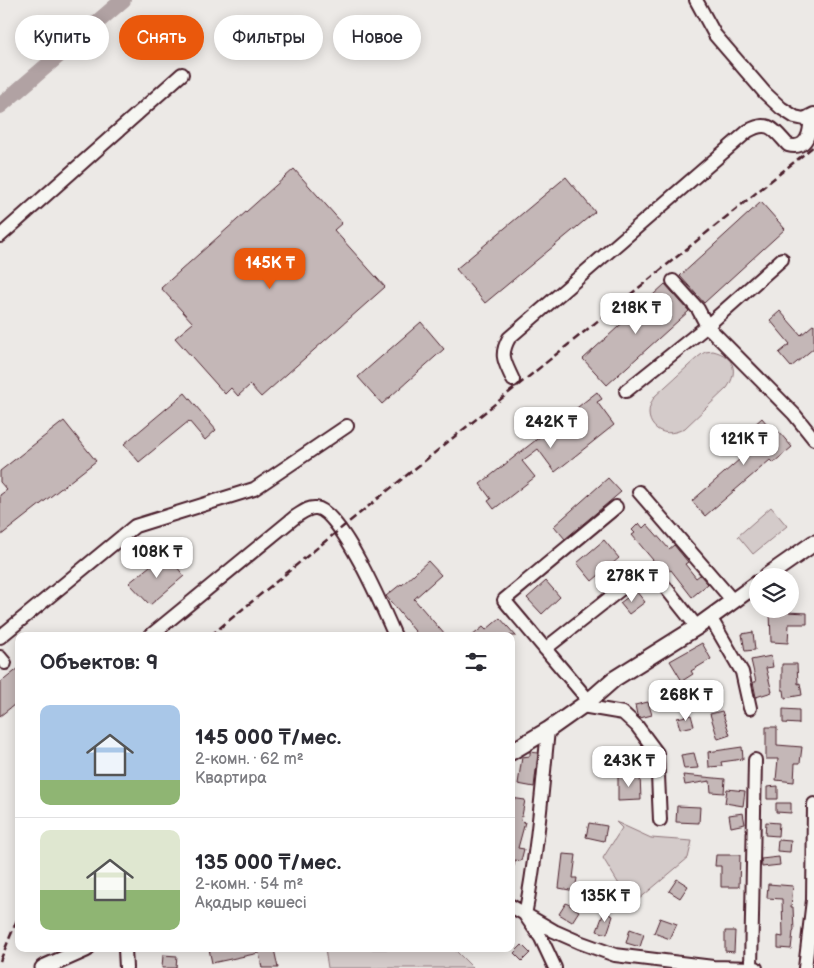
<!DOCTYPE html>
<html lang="ru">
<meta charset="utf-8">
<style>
body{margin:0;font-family:"Balsamiq Sans",sans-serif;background:#f2f2f3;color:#2b2b33;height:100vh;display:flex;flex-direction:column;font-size:19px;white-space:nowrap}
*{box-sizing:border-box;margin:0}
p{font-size:16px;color:#7c7c81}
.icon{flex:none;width:28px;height:28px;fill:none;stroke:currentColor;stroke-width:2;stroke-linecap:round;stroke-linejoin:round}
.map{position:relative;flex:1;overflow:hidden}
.panel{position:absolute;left:15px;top:632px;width:500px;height:320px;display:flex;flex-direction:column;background:#fff;border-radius:10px;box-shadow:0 2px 12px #0003}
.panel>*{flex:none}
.top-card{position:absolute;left:15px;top:15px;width:500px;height:45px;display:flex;gap:10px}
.tools{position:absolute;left:749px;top:568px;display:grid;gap:10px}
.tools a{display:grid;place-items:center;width:50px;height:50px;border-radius:50%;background:#fff;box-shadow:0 2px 12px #0003;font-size:25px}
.price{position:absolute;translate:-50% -42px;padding:0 11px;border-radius:10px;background:#fff;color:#222;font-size:16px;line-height:32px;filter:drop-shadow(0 1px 2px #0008)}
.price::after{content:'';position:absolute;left:50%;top:30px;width:15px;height:11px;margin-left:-8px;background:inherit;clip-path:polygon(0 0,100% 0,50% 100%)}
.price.on{background:#ea580c;color:#fff}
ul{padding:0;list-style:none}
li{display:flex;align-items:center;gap:15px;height:125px;padding:0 25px}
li+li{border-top:1px solid #e1e1e2}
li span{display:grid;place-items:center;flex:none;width:140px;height:100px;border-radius:10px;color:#555}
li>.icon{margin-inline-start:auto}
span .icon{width:60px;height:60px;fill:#fffc;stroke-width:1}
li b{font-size:21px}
h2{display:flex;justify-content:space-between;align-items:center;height:60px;padding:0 25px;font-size:21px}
.chip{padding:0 18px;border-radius:22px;background:#fff;box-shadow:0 2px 12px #0003;font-size:18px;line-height:45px}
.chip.on{background:#ea580c;color:#fff}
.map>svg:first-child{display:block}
.green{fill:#d4cbca;stroke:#8f757a}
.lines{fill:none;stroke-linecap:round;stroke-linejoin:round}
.river{stroke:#b1a2a3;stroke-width:16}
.building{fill:#c4b7b7;stroke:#4a1f2b}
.minor-casing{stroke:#4a1f2b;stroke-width:16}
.major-casing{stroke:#4a1f2b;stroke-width:19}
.minor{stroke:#f6f6f2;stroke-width:12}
.major{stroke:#f6f6f2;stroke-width:15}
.rail{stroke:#4a1f2b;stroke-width:2.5;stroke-dasharray:8 4;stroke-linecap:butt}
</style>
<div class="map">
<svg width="814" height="968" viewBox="0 0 814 968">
<rect width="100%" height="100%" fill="#ece9e6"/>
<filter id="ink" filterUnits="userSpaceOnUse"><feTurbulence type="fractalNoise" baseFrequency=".02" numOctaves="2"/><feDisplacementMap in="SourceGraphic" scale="10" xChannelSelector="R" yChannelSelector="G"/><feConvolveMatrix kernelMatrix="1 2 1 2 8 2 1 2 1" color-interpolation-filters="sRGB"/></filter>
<g filter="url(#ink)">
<path class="green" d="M713,351C734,356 739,371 727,388L685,428C660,443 638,420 655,396L698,357L705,352Z
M771,507L787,526L753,554L738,536Z
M616,822L651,838L692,841L688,858L638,900L628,899L603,858L622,828Z
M325,949H454L473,968H328Z"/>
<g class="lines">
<path class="river" d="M0,106L123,0"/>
</g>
<path class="building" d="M294,169L342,223L334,230L385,287L261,397L250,385L238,396L231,388L225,394L175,338L193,323L161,288Z
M566,177L595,212L485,303L456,269Z
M761,202L785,229L704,303L680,276Z
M665,284L689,311L607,385L583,359Z
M780,311L801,335L814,324V348L791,367L779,353L790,344L770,320Z
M421,322L444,349L382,404L358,377Z
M597,392L602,399L597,402L614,425L555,472L538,449L522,461L535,477L494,509L488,501L491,499L480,484Z
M185,393L216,430L205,440L189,421L139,462L124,444Z
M762,418L776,435L779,432L792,447L773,463L770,460L705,516L692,501L756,445L745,433Z
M64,421L96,461L0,536V495L7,490L0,482V471Z
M608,478L621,492L565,539L554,526Z
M639,523L643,528L647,524L669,549L674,545L688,562L685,564L696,578L700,575L708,584L692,597L671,570L669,571L668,568L663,572L632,535L635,533L632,530Z
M604,540L619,558L592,581L577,563Z
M166,553L184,576L150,605L129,583Z
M428,561L441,575L414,599L446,636H419L386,596L401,584L402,585Z
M546,581L560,597L542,614L527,598Z
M636,591L645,602L629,614L620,603Z
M785,610L786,612L807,613V624H789L788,643L771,642L770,611Z
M500,618L516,636H472L483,627L486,630Z
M753,632L755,650L745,651L742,634Z
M702,643L711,659L691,671L693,674L682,681L670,661Z
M771,656L773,667L766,668L772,692L756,697L753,682H756L751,660Z
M782,664H797L798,684L800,683L802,695L785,698L784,690H782Z
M19,668V701L0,716V683Z
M648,702L652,715L640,718L637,715L635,705Z
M783,709L799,710V724L783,723Z
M722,711L730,735L718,739L710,714Z
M691,715L694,726L680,729L677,718Z
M766,727H777V745L802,747L800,763H795L794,782L776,780L778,759H766Z
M742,747L743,759L721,762L722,766L709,767L708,752Z
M530,752L538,753L534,787L518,784L522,757L530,756Z
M694,753L698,768L684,769L681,755Z
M640,774L641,800L618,801V775Z
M683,775L725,779L724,793L711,792L710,781L685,785Z
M778,786V799H767V787Z
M727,789L745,791L743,806L725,803Z
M511,798L525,800L521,821L525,822L518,848L524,849L521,861L515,860L514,866L511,865Z
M776,803H791V813L776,812Z
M677,806L700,807L699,823L676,822Z
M743,813L745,824L731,827L729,815Z
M766,822L779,823L778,836L765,835Z
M589,823L607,826L604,841L586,837Z
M778,840L791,841L790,852L777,851Z
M563,854L576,855L573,878H577L575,891L559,888Z
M716,855H740L739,887H721V866H715Z
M779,857L780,865L762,867L761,859Z
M677,879L688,886L680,898L669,891Z
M768,884L793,886L791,907H793L794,931L793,932L791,949L778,948V936L783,937L782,899L767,898Z
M566,903L579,911L572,922L559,914Z
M604,912L613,916L607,934L597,931Z
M660,918L677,924L670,939L654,933Z
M630,929L644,934L640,947L626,943Z
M725,931H735L734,952L725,951Z
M522,945L530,953L522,961L514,953Z
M209,949H274L278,968H262L259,953L212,963Z
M163,955L177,956L176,968H162Z"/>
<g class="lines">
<g class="minor-casing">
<path id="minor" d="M696,0L715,35L765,93L781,108L795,117L804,119L814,114
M0,236L182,74
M782,259L707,326L794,414L814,439
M513,380C505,362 499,356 509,338L748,131C769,119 774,130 788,145C808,151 811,130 810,116
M626,391L707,326L698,309L673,281
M639,492L733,601
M710,617L742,672L750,708
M150,636L295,517C302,513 308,507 316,508C341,510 385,613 395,636
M0,637L135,526L254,489L347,426
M545,649L640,574L647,571L654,573L697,627
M0,657L5,663
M589,701L504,600L616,507
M582,706L623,713L637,726L657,753L660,820
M548,730C542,790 537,855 525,915L541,938L555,968
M511,906L554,931L579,942L615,955L713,967L756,968
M125,949L126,968
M751,968L755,760
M805,968L813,900L814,804"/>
</g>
<g class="major-casing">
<path id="major" d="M767,576L814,543
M511,752L548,730L589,701L614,679L697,627L758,583
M43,968L86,949"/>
</g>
<use href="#minor" class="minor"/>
<use href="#major" class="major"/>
<path class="rail" d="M210,636L339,530L814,146
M0,961L19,915"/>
</g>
</g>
</svg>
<div class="tools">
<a><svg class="icon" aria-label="layers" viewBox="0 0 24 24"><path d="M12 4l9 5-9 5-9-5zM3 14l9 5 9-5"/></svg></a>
</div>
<b class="price on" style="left:270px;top:290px">145K ₸</b>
<b class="price" style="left:636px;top:335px">218K ₸</b>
<b class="price" style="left:551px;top:449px">242K ₸</b>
<b class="price" style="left:744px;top:466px">121K ₸</b>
<b class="price" style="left:157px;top:579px">108K ₸</b>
<b class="price" style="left:632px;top:603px">278K ₸</b>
<b class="price" style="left:686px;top:722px">268K ₸</b>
<b class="price" style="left:629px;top:788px">243K ₸</b>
<b class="price" style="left:605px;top:923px">135K ₸</b>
<div class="top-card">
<a class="chip">Купить</a>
<a class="chip on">Снять</a>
<a class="chip">Фильтры</a>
<a class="chip">Новое</a>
</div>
<section class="panel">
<h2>Объектов: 9<svg class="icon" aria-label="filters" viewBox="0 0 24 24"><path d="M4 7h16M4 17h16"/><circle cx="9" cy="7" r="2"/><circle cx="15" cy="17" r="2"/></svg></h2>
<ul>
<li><span style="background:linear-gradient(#a9c7e8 75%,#8fb573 0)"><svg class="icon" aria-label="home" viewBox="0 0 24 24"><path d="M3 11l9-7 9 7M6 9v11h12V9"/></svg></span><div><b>145 000 ₸/мес.</b><p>2-комн. · 62 m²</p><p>Квартира</p></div></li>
<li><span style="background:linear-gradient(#dfe7d0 60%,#8fb573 0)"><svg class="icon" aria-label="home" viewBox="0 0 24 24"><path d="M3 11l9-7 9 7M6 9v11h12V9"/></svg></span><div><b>135 000 ₸/мес.</b><p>2-комн. · 54 m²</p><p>Ақадыр көшесі</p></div></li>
</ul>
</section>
</div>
